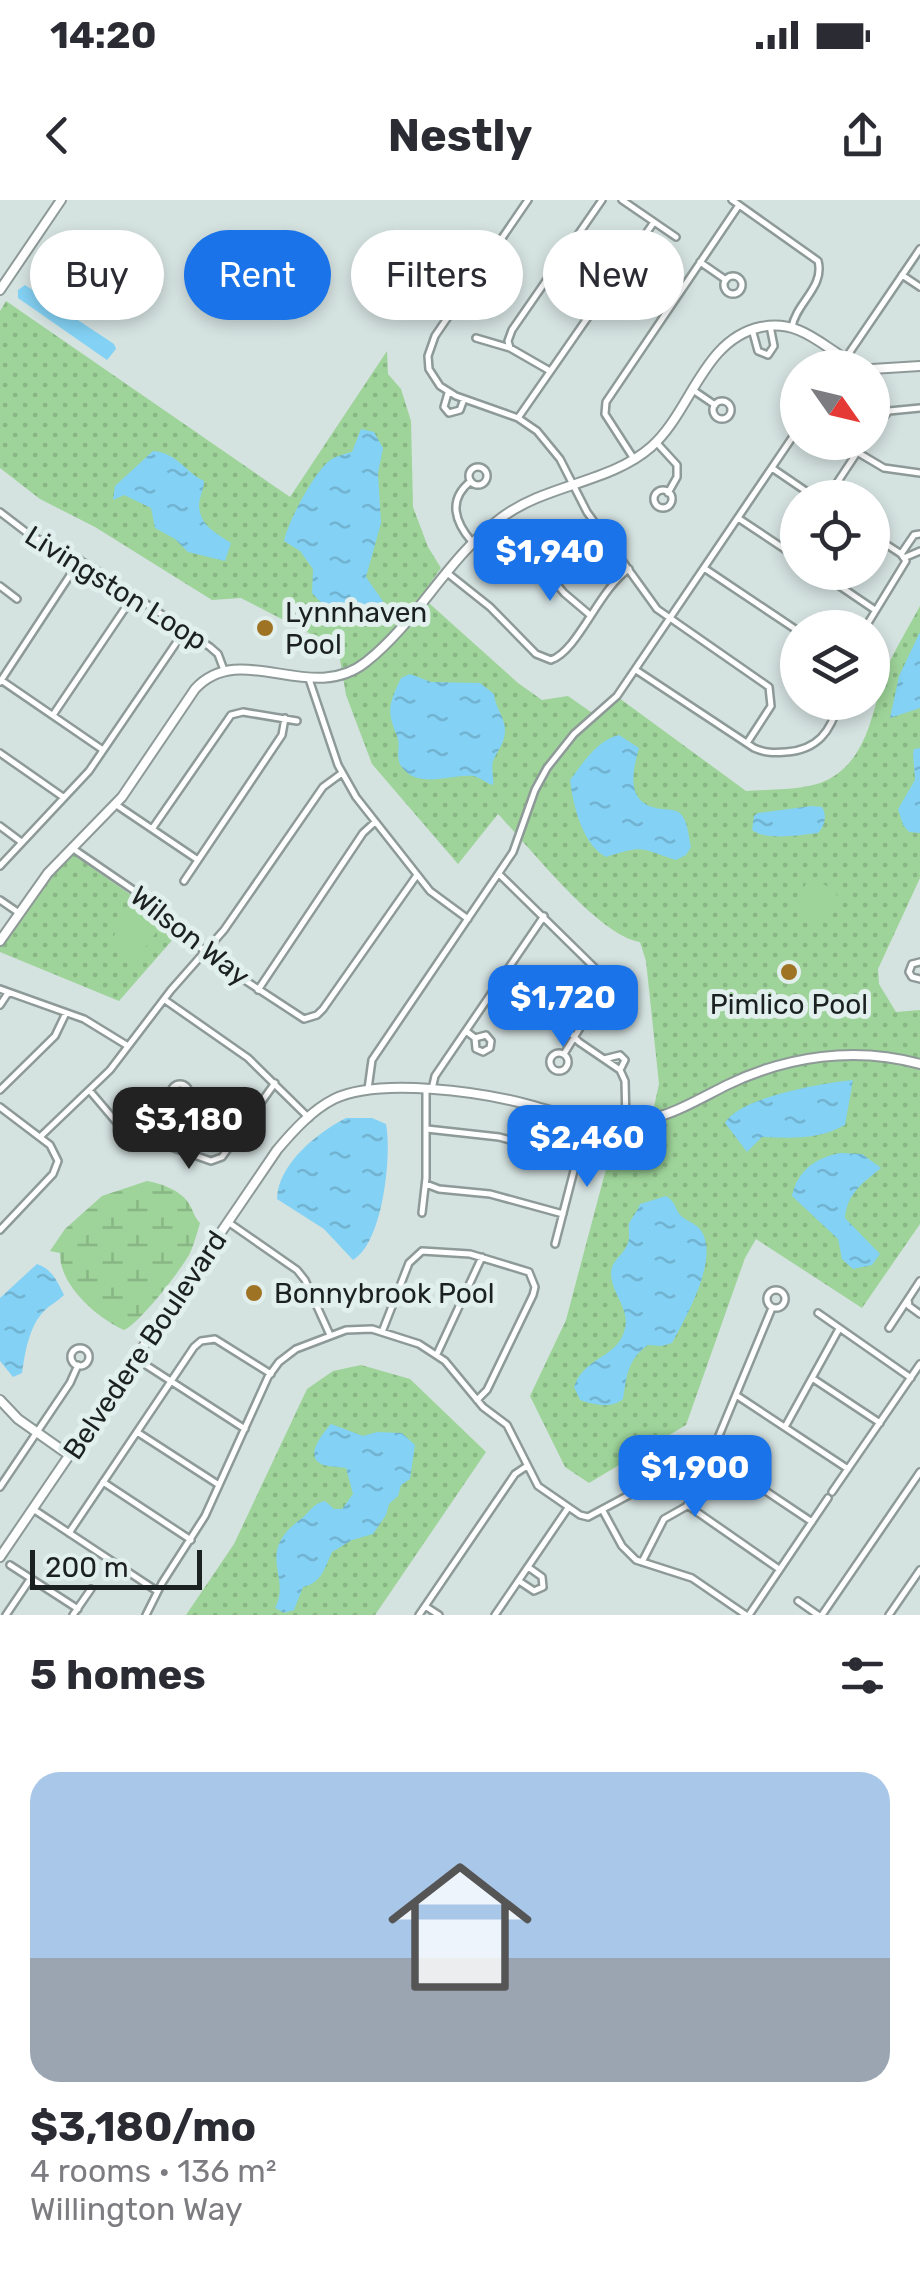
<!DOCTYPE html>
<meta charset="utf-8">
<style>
body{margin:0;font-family:Rubik,sans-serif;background:#f2f2f3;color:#2b2b33;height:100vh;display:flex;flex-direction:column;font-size:38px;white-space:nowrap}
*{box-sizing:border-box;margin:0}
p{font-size:32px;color:#7c7c81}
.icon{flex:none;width:55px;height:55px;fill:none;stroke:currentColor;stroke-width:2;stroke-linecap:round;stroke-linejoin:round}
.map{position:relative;height:1415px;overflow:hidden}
.sheet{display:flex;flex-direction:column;background:#fff;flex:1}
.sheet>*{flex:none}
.guide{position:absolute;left:30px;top:30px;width:860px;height:90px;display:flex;gap:20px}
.needle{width:65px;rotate:124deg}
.tools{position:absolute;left:780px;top:150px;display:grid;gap:20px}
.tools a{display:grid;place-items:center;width:110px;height:110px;border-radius:50%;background:#fff;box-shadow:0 5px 15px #0003;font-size:50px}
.scale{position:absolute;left:30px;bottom:25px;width:172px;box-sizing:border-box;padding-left:10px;border:5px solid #1b2020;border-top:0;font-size:28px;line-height:35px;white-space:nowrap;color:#1b2020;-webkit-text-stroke:8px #e1efed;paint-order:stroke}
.price{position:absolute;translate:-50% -85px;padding:0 22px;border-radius:20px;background:#1a73e8;color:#fff;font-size:32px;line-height:65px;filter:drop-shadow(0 2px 5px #0008)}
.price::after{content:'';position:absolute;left:50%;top:60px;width:30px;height:22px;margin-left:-15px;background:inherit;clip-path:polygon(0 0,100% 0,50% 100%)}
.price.on{background:#222;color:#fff}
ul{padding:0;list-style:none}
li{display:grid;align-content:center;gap:20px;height:530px;padding:0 30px}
li span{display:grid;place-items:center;height:310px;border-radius:30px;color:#555}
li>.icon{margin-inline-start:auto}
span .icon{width:180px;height:180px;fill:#fffc;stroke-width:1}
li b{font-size:42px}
h2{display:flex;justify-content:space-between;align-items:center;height:120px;padding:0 30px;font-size:42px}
.tag{padding:0 35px;border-radius:45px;background:#fff;box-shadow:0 5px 15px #0003;font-size:35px;line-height:90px}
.tag.on{background:#1a73e8;color:#fff}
.status{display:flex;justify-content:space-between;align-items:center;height:70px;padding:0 50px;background:#fff;direction:ltr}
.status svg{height:28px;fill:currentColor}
header{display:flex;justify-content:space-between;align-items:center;height:130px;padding:0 30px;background:#fff;font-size:45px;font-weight:700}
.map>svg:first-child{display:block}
.green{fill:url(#green-dots)}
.wetland{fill:url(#wetland-marsh)}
.pitch{fill:#9ed499}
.water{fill:url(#water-ripples)}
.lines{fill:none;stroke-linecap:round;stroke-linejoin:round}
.street-casing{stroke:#8e9a98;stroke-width:10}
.secondary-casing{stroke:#8e9a98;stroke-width:12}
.street{stroke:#fff;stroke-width:5}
.secondary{stroke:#fff;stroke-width:8}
.poi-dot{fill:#9f7324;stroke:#e1efed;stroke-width:4}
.labels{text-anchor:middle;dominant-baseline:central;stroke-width:10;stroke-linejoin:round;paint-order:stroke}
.street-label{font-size:28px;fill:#1b2020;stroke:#e1efed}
.poi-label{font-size:28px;fill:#1b2020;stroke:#e1efed;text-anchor:start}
</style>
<div class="status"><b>14:20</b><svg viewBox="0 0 49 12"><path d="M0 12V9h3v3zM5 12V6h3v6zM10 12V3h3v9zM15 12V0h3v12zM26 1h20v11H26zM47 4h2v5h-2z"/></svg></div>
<header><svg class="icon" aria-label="back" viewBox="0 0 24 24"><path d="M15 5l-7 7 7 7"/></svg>Nestly<svg class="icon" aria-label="share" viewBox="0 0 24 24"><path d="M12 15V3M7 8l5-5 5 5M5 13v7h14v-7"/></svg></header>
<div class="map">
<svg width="920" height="1415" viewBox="0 0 920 1415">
<defs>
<pattern id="green-dots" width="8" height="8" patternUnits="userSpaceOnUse" patternTransform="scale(2.5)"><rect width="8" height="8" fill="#9ed499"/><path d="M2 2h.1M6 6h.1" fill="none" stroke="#88b684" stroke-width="1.8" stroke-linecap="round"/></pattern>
<pattern id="wetland-marsh" width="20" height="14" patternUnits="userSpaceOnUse" patternTransform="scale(2.5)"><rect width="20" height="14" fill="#9ed499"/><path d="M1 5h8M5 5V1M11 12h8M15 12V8" fill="none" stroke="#88b684"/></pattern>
<pattern id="water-ripples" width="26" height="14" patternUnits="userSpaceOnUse" patternTransform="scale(2.5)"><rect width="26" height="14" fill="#83d1f4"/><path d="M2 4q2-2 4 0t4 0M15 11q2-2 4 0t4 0" fill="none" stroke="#71b3d1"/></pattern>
</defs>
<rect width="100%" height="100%" fill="#d4e2e0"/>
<path class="green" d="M6,101L290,297L387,151L388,174L401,189L411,221L413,307L428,347L441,368L421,396L518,483L542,500L568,496L598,517L619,498L746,591C771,589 809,591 831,578C873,553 872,501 890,461C899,443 910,424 920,406V678L878,769L879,784L896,812L920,810V1024L862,1108L756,1039L745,1058L686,1225L589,1283L565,1267L530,1196L566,1120L615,935L648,934L659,884L646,761L640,742C598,736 527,644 498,614L458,664L372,564L346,495L338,448L241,398L212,400L95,327L40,299L0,268V111Z
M71,653L181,730L119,801L0,752V747L34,695Z
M361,1165L410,1179L486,1252L375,1415H186L234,1344L307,1189L333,1171Z"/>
<path class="wetland" d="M147,981C160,983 179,990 187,1001C193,1008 193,1016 200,1023C197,1033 194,1044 190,1053C182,1069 138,1125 124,1130C97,1118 59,1085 60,1053L50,1051L65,1029L102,996Z"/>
<path class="pitch" d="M814,678L836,692L837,697L827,707L828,713L823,721L818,722L796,708L795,702L805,693L804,687L809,679Z
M134,706L161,725L138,758L132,759L113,746L111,740Z"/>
<path class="water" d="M25,85L114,144L116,149L107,160L18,98V90Z
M361,229L374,232L383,248L378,273L381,323L366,377L387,407L380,417L365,423L328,410L312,393L313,369L300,351L284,341C288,322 313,274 329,261C335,256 345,254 352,252Z
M153,251C178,253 186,273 204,281C204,289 199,298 199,306C201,327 215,332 231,343L225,361L188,352L175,339L155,328L151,308L124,295L113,300L115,286Z
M920,432V508L890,518L899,476Z
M410,474L431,482L480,483L494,494C495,508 506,518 505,532C504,545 497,551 493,561C491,569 494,578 493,585C487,584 480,577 473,576C451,574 417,590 401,566C395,557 401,545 397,536C386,510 389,504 401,478Z
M619,535L639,548C632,573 625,605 662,609C670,610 679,609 683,617C688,624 689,639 691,647L686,655L676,660C638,648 645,645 606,657C582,644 573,605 570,580C583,563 597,540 619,535Z
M920,548V633L909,632L903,625L898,609L915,580L913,553L914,549Z
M812,606L822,607C827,615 825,626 818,633C799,635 767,641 752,630L754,616L758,613Z
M853,880L845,925C818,940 792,938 762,937L747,952L725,923C740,897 823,883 853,880Z
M346,918H372L386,924C392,955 383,1043 353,1060L324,1029L277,999C278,964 317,933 346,918Z
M841,953L862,954L881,968C863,983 847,993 845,1018L880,1054L872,1065L853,1069L842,1059L838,1039L792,996C797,971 816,957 841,953Z
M666,996C676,1002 674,1007 680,1015C686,1021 695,1023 700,1029C721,1057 686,1117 672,1143L662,1146L648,1145C627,1160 627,1176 623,1199C611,1209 594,1205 580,1200L574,1187C584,1157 616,1158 624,1132C632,1110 611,1094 611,1073C611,1061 622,1056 626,1047C631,1039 628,1033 629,1024C631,1018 638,1011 640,1004Z
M37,1064C52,1069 57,1081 64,1095C58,1101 50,1105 44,1111C29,1126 25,1153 22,1173L13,1177L0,1161V1098Z
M331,1224L363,1236L377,1232L402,1233L415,1245L410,1279L401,1285L398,1296L389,1304L386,1315L373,1334L352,1340L332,1352C325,1367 322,1383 303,1387L294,1410L284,1413L275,1408C292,1376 254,1353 301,1319C310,1312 312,1304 325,1301L334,1309H342L353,1294L346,1268C340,1267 334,1267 328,1266C300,1261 322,1234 331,1224Z"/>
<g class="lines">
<g class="street-casing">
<path id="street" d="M528,0L435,136L428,156L429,169L440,186L456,196L518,218L537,231L560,259L587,312L657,409L769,487L771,506L747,543
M622,0L676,37
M732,0L818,61C825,87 796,103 792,127
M700,62L726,80
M902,75L920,87
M724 85a9 9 0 1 1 18 0a9 9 0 1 1-18 0Z
M752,129L758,151L768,155L774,146L770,126
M476,138L510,148L550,171
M510,148L508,141L512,130L602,0
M839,168L920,49
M693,190L715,205
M448,193L444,207L449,213L460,210L464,199
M713 210a9 9 0 1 1 18 0a9 9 0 1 1-18 0Z
M518,218L654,22
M872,230L889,211L920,208
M656,242L677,265V277L668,293
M857,252L884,268L920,273
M634,259L605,214L606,202L739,5
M469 276a9 9 0 1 1 18 0a9 9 0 1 1-18 0Z
M772,268L816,298
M471,281C447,300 455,322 472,342
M654 299a9 9 0 1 1 18 0a9 9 0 1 1-18 0Z
M827,298L864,242
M0,312L30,335L90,366L210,447L218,454L224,470
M738,318L798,358
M872,335L901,354
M523 354a9 9 0 1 1 18 0a9 9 0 1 1-18 0Z
M906,357L920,351
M538,362L564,393L590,415
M704,368L798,431
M446,372L490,407L536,454L551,460C578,451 599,389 629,369
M819,372L875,410
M0,386L17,399
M865,428L906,361L901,354L914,335L920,334
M636,470L754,548C765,553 774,553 786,552C817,550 831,532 839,502
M309,479L338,565L356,597L430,691L468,719
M1,480L103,550
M0,482L80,360
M53,515L134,395
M0,553L63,597
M115,604L198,660
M0,626L20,641
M152,629L231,515L243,512L297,521
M72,648L164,711L211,758L304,819L317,815L323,809L417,675
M0,666L89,571L185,430
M499,674L603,776L602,792L564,854
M184,681L282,535L285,518
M0,700L19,713
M920,762L912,764L909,772L912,777L920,779
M509,768L579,842L620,870L625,881L626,922
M0,789L84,819L128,846
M258,790L363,633L375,622
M601,793L612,791L615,784L610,777L603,776
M165,800L248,858L309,918
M0,805L8,793
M466,831L475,838L486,835L491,841L490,848L483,852L476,849L475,838
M550 862a9 9 0 1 1 18 0a9 9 0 1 1-18 0Z
M604,859L620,855L625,860L620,870
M171 893a9 9 0 1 1 18 0a9 9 0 1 1-18 0Z
M368,889L372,860L513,652L535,590L547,568L574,534L617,496L798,229
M432,889L435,876L544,716
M0,890L55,836L66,813
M90,891L123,930L211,961L222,957L275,883
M0,907L50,945L58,961L53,974L0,1030
M427,929L499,937L577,958
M40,937L110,870L171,790L224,730L323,587L342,573
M156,941L176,901
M426,984L439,989L490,994L563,1014
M422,1013L426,978V890
M228,1022L297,1070L305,1080L330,1135
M555,1044L585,928
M767 1099a9 9 0 1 1 18 0a9 9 0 1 1-18 0Z
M908,1100L909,1106L920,1114
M818,1113L911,1178
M889,1128L920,1081
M382,1132L409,1063L422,1051L470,1054L529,1072L535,1087L533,1095L487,1190L477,1200
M71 1157a9 9 0 1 1 18 0a9 9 0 1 1-18 0Z
M437,1154L482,1057
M135,1158L245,1229
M812,1178L880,1223
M736,1195L848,1269
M785,1227L839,1129
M137,1232L219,1285
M718,1259L812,1322
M103,1282L191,1340
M0,1287L70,1183L78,1165
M832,1292L920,1164
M687,1305L779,1369
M33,1309L157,1391
M603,1311L622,1346L636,1360L692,1378L746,1415
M69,1333L194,1147L201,1141L215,1139L271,1174
M642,1362L664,1319L742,1275
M10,1365L78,1409
M519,1381L534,1391L543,1387L542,1377L528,1367
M798,1401L818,1415
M425,1406L439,1415
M6,1415L31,1378
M73,1415L91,1389
M146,1415L162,1383L205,1316L268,1177L279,1162L296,1149L346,1130L372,1129L419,1144L445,1161L483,1207L507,1225L538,1286L580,1315L588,1317L713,1250L772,1108
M419,1415L515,1274L527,1266
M495,1415L568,1308
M749,1415L828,1298
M822,1415L920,1272
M889,1415L920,1370"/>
</g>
<g class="secondary-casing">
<path id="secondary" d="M0,90L61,0
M872,169L920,166
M0,741L48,673L122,597L195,489C241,439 311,506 366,462C418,421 447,358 501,318C546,284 610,283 651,247C691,212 703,139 761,127C806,118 827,154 864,168
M0,1200L18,1219L69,1255
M0,1357L277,950C293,931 312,910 334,899C379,877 482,892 530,905C567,915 603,928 642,921C673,915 699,899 727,885C787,856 855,846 920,864"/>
</g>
<use href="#street" class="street"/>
<use href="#secondary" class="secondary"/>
</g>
<g class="poi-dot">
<circle cx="265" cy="428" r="10"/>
<circle cx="789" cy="772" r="10"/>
<circle cx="254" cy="1093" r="10"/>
</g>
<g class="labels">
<g class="street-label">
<text transform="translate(116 388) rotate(32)">Livingston Loop</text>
<text transform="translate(190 736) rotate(38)">Wilson Way</text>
<text transform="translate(145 1145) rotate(-56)">Belvedere Boulevard</text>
</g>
<g class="poi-label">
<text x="285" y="412">Lynnhaven<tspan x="285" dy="32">Pool</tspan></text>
<text x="789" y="804" text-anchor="middle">Pimlico Pool</text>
<text x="274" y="1093">Bonnybrook Pool</text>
</g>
</g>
</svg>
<div class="tools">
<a><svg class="needle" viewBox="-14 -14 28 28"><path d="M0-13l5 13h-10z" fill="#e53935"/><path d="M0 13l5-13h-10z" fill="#7c7c81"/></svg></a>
<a><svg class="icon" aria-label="locate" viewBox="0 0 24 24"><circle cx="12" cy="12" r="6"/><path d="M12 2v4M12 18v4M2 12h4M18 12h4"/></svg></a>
<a><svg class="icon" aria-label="layers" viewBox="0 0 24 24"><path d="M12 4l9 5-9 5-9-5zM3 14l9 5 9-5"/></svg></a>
</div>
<div class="scale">200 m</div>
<b class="price" style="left:550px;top:404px">$1,940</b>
<b class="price" style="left:563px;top:850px">$1,720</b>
<b class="price on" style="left:189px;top:972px">$3,180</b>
<b class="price" style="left:587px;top:990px">$2,460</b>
<b class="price" style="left:695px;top:1320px">$1,900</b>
<div class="guide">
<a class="tag">Buy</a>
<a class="tag on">Rent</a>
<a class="tag">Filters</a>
<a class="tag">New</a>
</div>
</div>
<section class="sheet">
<h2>5 homes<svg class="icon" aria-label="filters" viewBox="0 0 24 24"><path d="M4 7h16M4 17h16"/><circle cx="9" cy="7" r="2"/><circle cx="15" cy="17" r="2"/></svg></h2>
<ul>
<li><span style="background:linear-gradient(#a9c7e8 60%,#9aa5b1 0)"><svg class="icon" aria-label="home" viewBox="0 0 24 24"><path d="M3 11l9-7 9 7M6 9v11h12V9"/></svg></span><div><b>$3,180/mo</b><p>4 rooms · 136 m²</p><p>Willington Way</p></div></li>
</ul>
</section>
